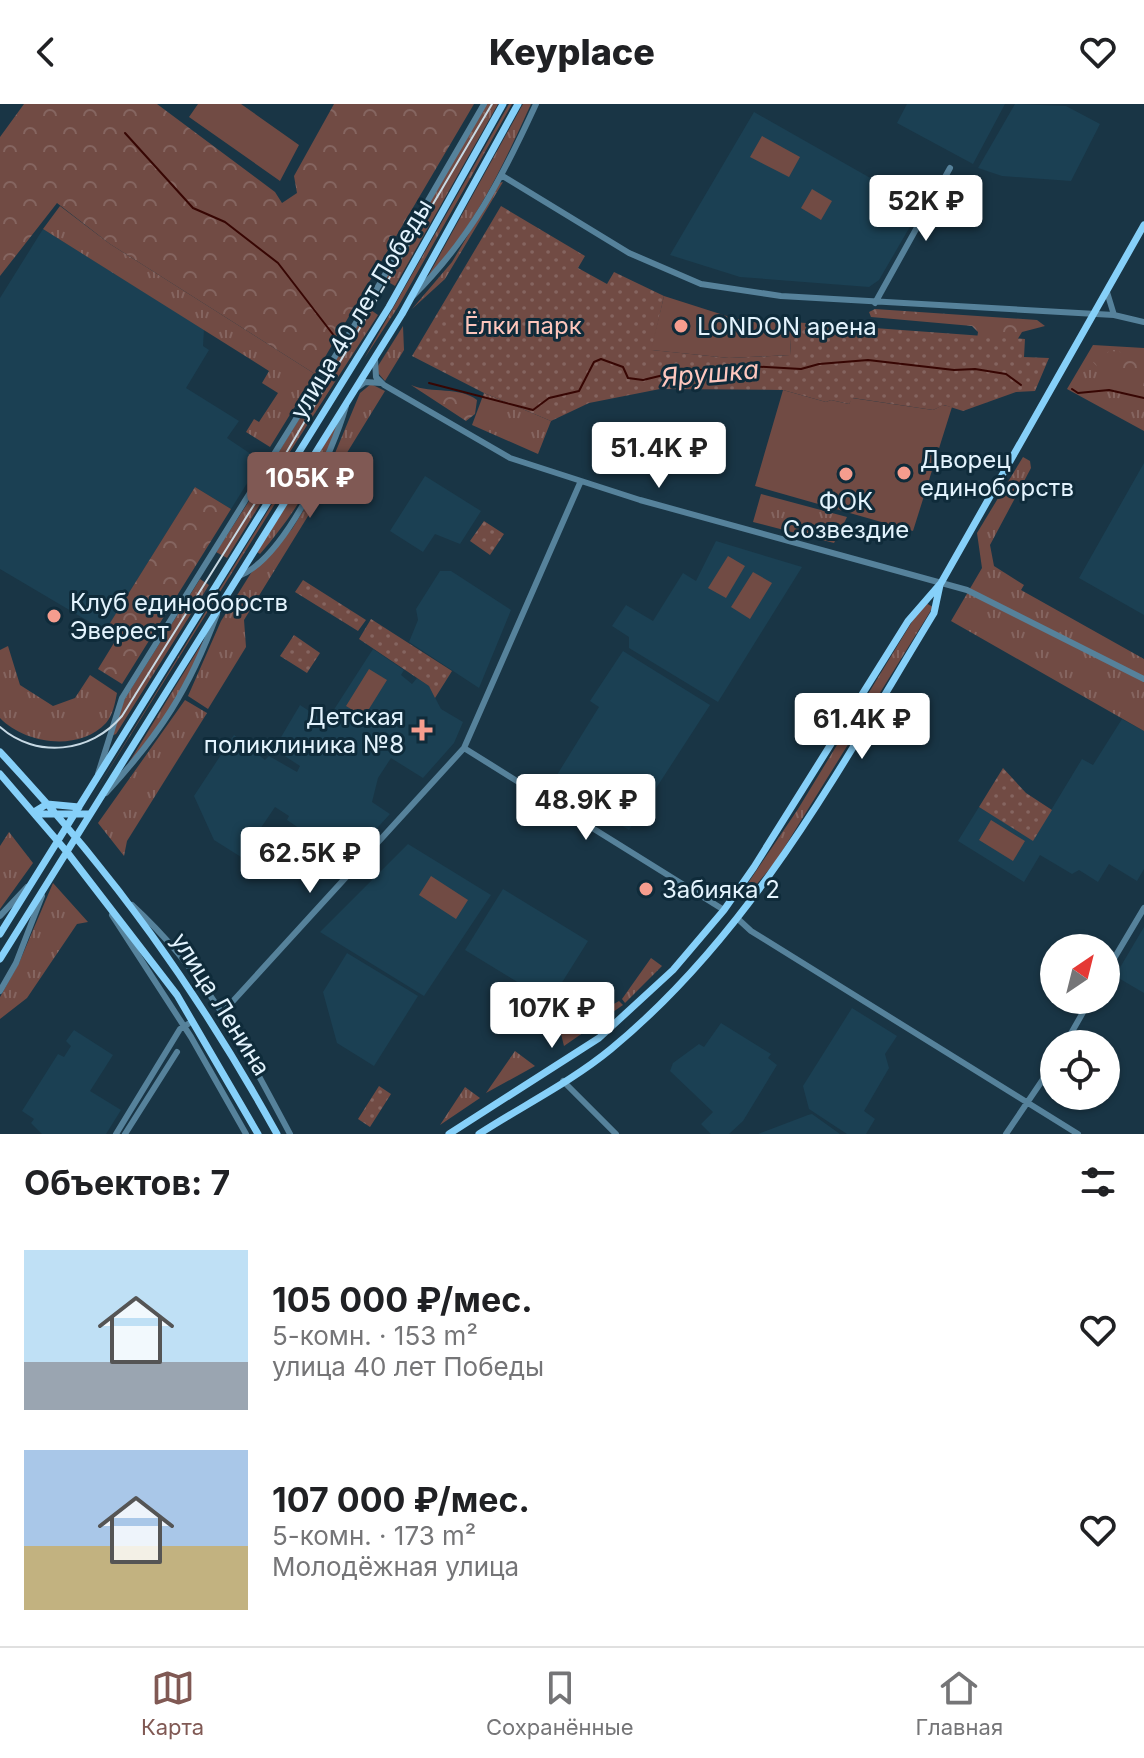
<!DOCTYPE html>
<html lang="ru">
<meta charset="utf-8">
<style>
body{margin:0;font-family:Inter,sans-serif;background:#f2f2f2;color:#202124;height:100vh;display:flex;flex-direction:column;font-size:30px;white-space:nowrap}
*{box-sizing:border-box;margin:0}
p{font-size:26px;color:#757577}
.icon{flex:none;width:44px;height:44px;fill:none;stroke:currentColor;stroke-width:2;stroke-linecap:round;stroke-linejoin:round}
.map{position:relative;height:1030px;overflow:hidden}
.panel{display:flex;flex-direction:column;background:#fff;flex:1}
.panel>*{flex:none}
.needle{width:52px;rotate:35deg}
.tools{position:absolute;left:1040px;top:830px;display:grid;gap:16px}
.tools a{display:grid;place-items:center;width:80px;height:80px;border-radius:50%;background:#fff;box-shadow:0 2px 6px #0004;font-size:40px}
.price{position:absolute;translate:-50% -68px;padding:0 18px;border-radius:8px;background:#fff;color:#222;font-size:26px;line-height:52px;filter:drop-shadow(0 2px 4px #0008)}
.price::after{content:'';position:absolute;left:50%;top:48px;width:24px;height:18px;margin-left:-12px;background:inherit;clip-path:polygon(0 0,100% 0,50% 100%)}
.price.on{background:#805954;color:#fff}
ul{padding:0;list-style:none}
li{display:flex;align-items:center;gap:24px;height:200px;padding:0 24px}
li span{display:grid;place-items:center;flex:none;width:224px;height:160px;border-radius:0px;color:#555}
li>.icon{margin-inline-start:auto}
span .icon{width:96px;height:96px;fill:#fffc;stroke-width:1}
li b{font-size:34px}
h2{display:flex;justify-content:space-between;align-items:center;height:96px;padding:0 24px;font-size:34px}
header{display:flex;justify-content:space-between;align-items:center;height:104px;padding:0 24px;background:#fff;font-size:36px;font-weight:800}
.dock{display:flex;justify-content:space-around;align-items:center;height:112px;border-top:2px solid #e0e0e0;background:#fff;font-size:22px;color:#757577}
.dock a{display:grid;justify-items:center;gap:4px}
.dock .on{color:#805954}
.map>svg:first-child{display:block}
.built{fill:#1b4053}
.grass{fill:url(#grass-tufts)}
.forest{fill:url(#forest-crowns)}
.park{fill:url(#park-dots)}
.garden{fill:#714b44}
.lines{fill:none;stroke-linecap:round;stroke-linejoin:round}
.stream{stroke:#370603;stroke-width:2}
.minor{stroke:#56829b;stroke-width:6}
.major{stroke:#86d0f9;stroke-width:7}
.tram{stroke:#c7d9e4;stroke-width:2}
.poi-dot{fill:#f59d8e;stroke:#0f2b3a;stroke-width:3}
.labels{text-anchor:middle;dominant-baseline:central;stroke-width:6;stroke-linejoin:round;paint-order:stroke}
.street-label{font-size:24px;fill:#e3f3fd;stroke:#0f2b3a}
.park-label{font-size:24px;fill:#fdc6bc;stroke:#0f2b3a}
.poi-label{font-size:24px;fill:#e3f3fd;stroke:#0f2b3a;text-anchor:start}
.water-label{font-size:26px;font-style:italic;fill:#fec7be;stroke:#0f2b3a}
</style>
<header><svg class="icon" aria-label="back" viewBox="0 0 24 24"><path d="M15 5l-7 7 7 7"/></svg>Keyplace<svg class="icon" aria-label="heart" viewBox="0 0 24 24"><path d="M12 20l-8-8c-3-5 5-10 8-4 3-6 11-1 8 4z"/></svg></header>
<div class="map">
<svg width="1144" height="1030" viewBox="0 0 1144 1030">
<defs>
<pattern id="grass-tufts" width="24" height="20" patternUnits="userSpaceOnUse" patternTransform="scale(2)"><rect width="24" height="20" fill="#714b44"/><path d="M3 7l-1-3M5 7V3M7 7l1-3M15 17l-1-3M17 17v-4M19 17l1-3" fill="none" stroke="#856560"/></pattern>
<pattern id="forest-crowns" width="20" height="18" patternUnits="userSpaceOnUse" patternTransform="scale(2)"><rect width="20" height="18" fill="#714b44"/><path d="M2 6a3 3 0 1 1 6 0M12 15a3 3 0 1 1 6 0" fill="none" stroke="#856560"/></pattern>
<pattern id="park-dots" width="8" height="8" patternUnits="userSpaceOnUse" patternTransform="scale(2)"><rect width="8" height="8" fill="#714b44"/><path d="M2 2h.1M6 6h.1" fill="none" stroke="#856560" stroke-width="1.8" stroke-linecap="round"/></pattern>
</defs>
<rect width="100%" height="100%" fill="#193545"/>
<path class="built" d="M907,0H1005L973,60L897,19Z
M1015,0L1066,2L1100,20L1071,77L1002,72L978,64Z
M754,8L895,88L915,114L879,176L869,183L740,173L670,151Z
M43,125L204,225L203,242L209,246L186,284L239,317L227,334L261,357L231,405L195,383L105,527L0,465V194Z
M1144,359V511L1079,474Z
M425,372L481,407L460,440L435,430L423,448L390,427Z
M716,437L802,463L718,598L629,544V533L612,522L626,501L653,517L683,469L696,477Z
M440,467H451L511,506L479,584L409,538L418,516L416,505Z
M373,545L404,566L401,571L412,580L417,574L429,582L441,605L463,618L454,639L423,674L391,654L378,674L372,698L390,710L347,757L287,716L289,712L275,703L241,753L214,736L194,692L234,631L265,656L269,652L297,668L300,662L274,645L300,601L326,618Z
M623,547L710,601L629,726L552,679L599,603L590,597Z
M1122,615L1144,627V765L1137,777L1109,760L1098,778L1079,766L1072,770L1040,751L1024,778L958,737L979,703L1033,736L1082,655L1093,661Z
M408,740L491,791L424,892L320,828Z
M503,785L588,837L556,888L524,882L465,846Z
M1144,823V889L1115,872Z
M347,849L418,892L374,962L337,939L323,888Z
M852,904L897,932L885,950L889,964L864,1007L875,1015L866,1030H847L809,1005L803,982Z
M721,919L771,950L768,954L777,961L743,1017L729,1030H711L701,1020L713,1008L670,967L673,959L699,940L704,943Z
M74,926L113,951L90,987L121,1006L106,1030H42L31,1019L34,1015L22,1007L58,950L64,953L71,942L66,937Z
M812,1010L840,1030H758L808,1011Z"/>
<path class="grass" d="M485,0H498L395,182L385,176Z
M509,0H512L398,203L364,255Z
M523,0H531C503,62 474,124 427,174Z
M503,78L445,175L412,205L452,158L499,79Z
M60,102L110,140L315,270L270,343L246,328L254,315L259,318L278,289L262,279L269,267L43,125Z
M368,204L378,211L286,354L278,349Z
M403,222L404,246L385,277L378,269V262Z
M1093,241L1144,244V327L1067,285Z
M371,280L385,287L244,516L246,543L208,605L188,592L221,517L251,469L292,425L328,366L360,289Z
M484,289L551,317L538,350L472,321Z
M339,317C322,366 294,411 260,450L257,448Z
M1023,353L1030,357L1031,364L990,441L994,462L1024,481L1021,486L1144,555V627L951,517L982,464L977,429Z
M275,357L283,363L227,454L216,448Z
M291,369L293,371L90,696Z
M761,390L847,413L834,439L753,418Z
M200,475L209,481L116,630L111,632L124,596Z
M924,498L933,503L776,757L747,792L744,785L798,705Z
M205,534C189,585 157,624 125,665Z
M8,542L20,581L53,602L75,594L90,571L117,589C115,599 113,611 106,619C79,648 25,640 0,614V546Z
M185,596L207,609L127,737L124,752L98,719Z
M9,728L33,759L0,805V742Z
M53,779L88,818L77,820L27,894L0,915V893L19,859Z
M651,854L662,862L625,899L622,895Z
M619,897L623,901L564,942L561,930Z
M515,947L535,962L486,989Z
M465,983L480,994L440,1021Z"/>
<path class="forest" d="M24,0H157L275,88L282,99L297,89L294,72L334,0H474L315,270L110,140L57,99L0,172V33Z
M875,205L1037,216L1045,222L1022,228L1009,249L977,235L978,228L972,222L871,213L869,208Z
M1111,247L1144,251V282C1126,281 1104,272 1093,258L1096,253Z
M411,281C432,290 459,282 477,296L475,310L466,317Z
M195,383L231,405L122,580L98,565L117,534L105,527Z"/>
<path class="park" d="M501,102L585,152L578,164L607,180L614,168L664,192L652,246L729,254L790,251L792,218L1025,235L1024,253L1049,254L1035,287L1016,288L963,307L944,301L933,306L853,294L849,300L831,296L826,298L783,286L660,285L589,299L551,317L484,289L412,252Z
M484,417L504,430L490,451L470,437Z
M303,476L366,516L358,527L295,488Z
M371,515L452,567L435,594L429,582L359,535Z
M294,531L320,549L307,569L280,552Z
M1003,664L1026,689L1052,706L1033,737L979,703Z
M379,982L391,990L370,1023L358,1015Z"/>
<path class="garden" d="M198,0H241L299,41L280,77L189,13Z
M762,32L800,53L789,73L750,53Z
M812,85L832,97L821,116L801,104Z
M664,192L736,215L792,218L790,251L729,254L651,246Z
M783,286L826,298L831,296L849,300L852,294L933,306L943,301L952,303L913,427L755,382Z
M728,452L745,462L726,494L708,484Z
M753,468L772,479L750,515L731,503Z
M369,565L387,576L364,613L346,602Z
M991,716L1025,737L1013,757L979,736Z
M431,772L468,796L456,815L419,791Z"/>
<g class="lines">
<path class="stream" d="M125,29L193,104L225,118L278,159L335,233
M429,279L533,306L549,294L579,287L594,258L601,255L623,263L628,274L643,276L676,268L747,262L801,265L819,260L868,256L954,266L975,265L1006,270L1021,281
M1072,285L1078,289L1109,286L1144,294"/>
<path class="minor" d="M501,71L629,149L701,180L781,192L1114,211L1144,218
M1107,188L1114,211
M413,192C471,134 502,74 536,0
M875,199L950,64
M375,256L376,273L384,281L510,354L640,396L967,486L1144,575
M358,283L365,278L381,279
M239,472C285,454 333,348 346,302
M464,644L724,806
M98,670L122,594L372,193L484,0
M106,689C160,630 189,586 217,510
M132,801C207,870 243,942 290,1030
M112,811L191,933L246,1030
M0,812L27,783
M738,815L751,827L1078,1030
M1106,868L1144,804
M0,887L16,859L42,792
M223,908L464,644L580,379
M1065,940L1090,896
M563,977L616,1030
M116,1030L180,925L188,920
M125,1030L177,948
M1006,1030L1054,959"/>
<path class="major" d="M0,648C112,767 198,887 277,1030
M0,670L67,748L177,891L258,1030
M34,708L47,700L79,703
M35,710H90
M0,830L389,203L503,0
M0,855L402,210L518,0
M449,1030L599,934L673,866L724,806L754,763L908,517L941,479L1144,121
M479,1030C522,1002 571,978 611,945C753,828 840,663 934,509L940,481"/>
<path class="tram" d="M0,623C36,655 91,649 122,612L282,356L492,0"/>
</g>
<g class="poi-dot">
<circle cx="681" cy="222" r="8"/>
<circle cx="904" cy="369" r="8"/>
<circle cx="846" cy="370" r="8"/>
<circle cx="54" cy="512" r="8"/>
<path d="M418 614h8v8h8v8h-8v8h-8v-8h-8v-8h8z"/>
<circle cx="646" cy="785" r="8"/>
</g>
<g class="labels">
<g class="street-label">
<text transform="translate(361 205) rotate(-59)">улица 40 лет Победы</text>
<text transform="translate(221 900) rotate(58)">улица Ленина</text>
</g>
<g class="park-label">
<text x="523" y="221">Ёлки парк</text>
</g>
<g class="poi-label">
<text x="697" y="222">LONDON арена</text>
<text x="920" y="355">Дворец<tspan x="920" dy="28">единоборств</tspan></text>
<text x="846" y="397" text-anchor="middle">ФОК<tspan x="846" dy="28">Созвездие</tspan></text>
<text x="70" y="498">Клуб единоборств<tspan x="70" dy="28">Эверест</tspan></text>
<text x="404" y="612" text-anchor="end">Детская<tspan x="404" dy="28">поликлиника №8</tspan></text>
<text x="662" y="785">Забияка 2</text>
</g>
<g class="water-label">
<text transform="translate(710 269) rotate(-5)">Ярушка</text>
</g>
</g>
</svg>
<div class="tools">
<a><svg class="needle" viewBox="-14 -14 28 28"><path d="M0-13l5 13h-10z" fill="#e53935"/><path d="M0 13l5-13h-10z" fill="#757577"/></svg></a>
<a><svg class="icon" aria-label="locate" viewBox="0 0 24 24"><circle cx="12" cy="12" r="6"/><path d="M12 2v4M12 18v4M2 12h4M18 12h4"/></svg></a>
</div>
<b class="price" style="left:926px;top:139px">52K ₽</b>
<b class="price" style="left:659px;top:386px">51.4K ₽</b>
<b class="price on" style="left:310px;top:416px">105K ₽</b>
<b class="price" style="left:862px;top:657px">61.4K ₽</b>
<b class="price" style="left:586px;top:738px">48.9K ₽</b>
<b class="price" style="left:310px;top:791px">62.5K ₽</b>
<b class="price" style="left:552px;top:946px">107K ₽</b>
</div>
<section class="panel">
<h2>Объектов: 7<svg class="icon" aria-label="filters" viewBox="0 0 24 24"><path d="M4 7h16M4 17h16"/><circle cx="9" cy="7" r="2"/><circle cx="15" cy="17" r="2"/></svg></h2>
<ul>
<li><span style="background:linear-gradient(#bfe0f5 70%,#9aa5b1 0)"><svg class="icon" aria-label="home" viewBox="0 0 24 24"><path d="M3 11l9-7 9 7M6 9v11h12V9"/></svg></span><div><b>105 000 ₽/мес.</b><p>5-комн. · 153 m²</p><p>улица 40 лет Победы</p></div><svg class="icon" aria-label="heart" viewBox="0 0 24 24"><path d="M12 20l-8-8c-3-5 5-10 8-4 3-6 11-1 8 4z"/></svg></li>
<li><span style="background:linear-gradient(#a9c7e8 60%,#c2b280 0)"><svg class="icon" aria-label="home" viewBox="0 0 24 24"><path d="M3 11l9-7 9 7M6 9v11h12V9"/></svg></span><div><b>107 000 ₽/мес.</b><p>5-комн. · 173 m²</p><p>Молодёжная улица</p></div><svg class="icon" aria-label="heart" viewBox="0 0 24 24"><path d="M12 20l-8-8c-3-5 5-10 8-4 3-6 11-1 8 4z"/></svg></li>
</ul>
</section>
<nav class="dock">
<a class="on"><svg class="icon" aria-label="map" viewBox="0 0 24 24"><path d="M3 6l6-2 6 2 6-2v14l-6 2-6-2-6 2zM9 4v14M15 6v14"/></svg>Карта</a>
<a><svg class="icon" aria-label="saved" viewBox="0 0 24 24"><path d="M7 4h10v16l-5-4-5 4z"/></svg>Сохранённые</a>
<a><svg class="icon" aria-label="home" viewBox="0 0 24 24"><path d="M3 11l9-7 9 7M6 9v11h12V9"/></svg>Главная</a>
</nav>
